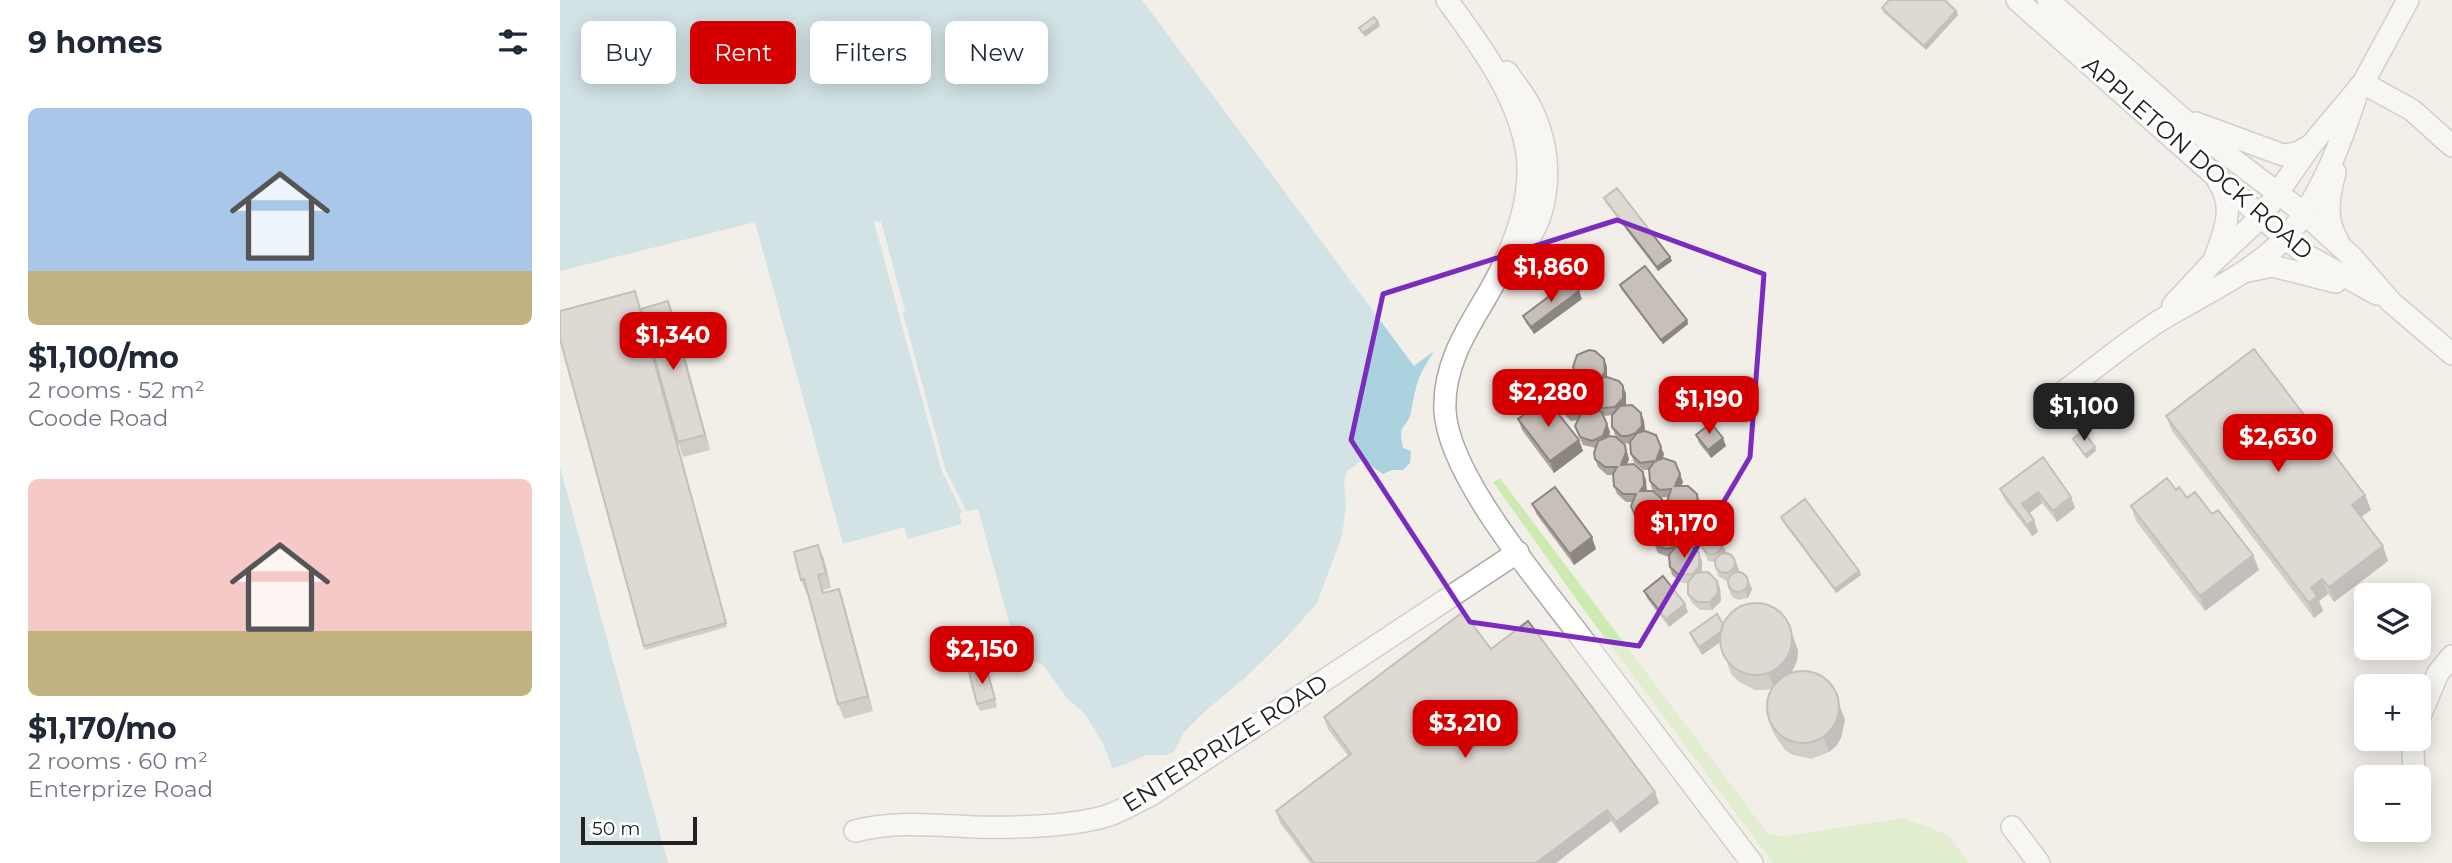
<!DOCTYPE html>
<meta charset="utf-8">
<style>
body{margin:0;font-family:Montserrat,sans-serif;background:#f6f6f7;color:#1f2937;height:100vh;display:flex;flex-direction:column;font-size:26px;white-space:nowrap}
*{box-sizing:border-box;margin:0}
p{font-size:23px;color:#747a83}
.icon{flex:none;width:38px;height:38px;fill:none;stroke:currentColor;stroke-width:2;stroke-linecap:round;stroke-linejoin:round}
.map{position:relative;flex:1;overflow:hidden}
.drawer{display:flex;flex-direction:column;background:#fff;width:560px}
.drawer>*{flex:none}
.banner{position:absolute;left:21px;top:21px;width:665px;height:63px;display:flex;gap:14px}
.fabs{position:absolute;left:1794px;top:583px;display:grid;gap:14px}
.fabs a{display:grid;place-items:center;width:77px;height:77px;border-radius:10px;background:#fff;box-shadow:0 4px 18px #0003;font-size:35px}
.scale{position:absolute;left:21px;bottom:18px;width:116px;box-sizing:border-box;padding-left:7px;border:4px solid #222;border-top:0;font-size:19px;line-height:24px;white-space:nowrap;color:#222;-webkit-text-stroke:5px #fff;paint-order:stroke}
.price{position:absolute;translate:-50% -60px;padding:0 16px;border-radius:14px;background:#d40000;color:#fff;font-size:23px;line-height:46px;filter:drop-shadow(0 2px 4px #0008)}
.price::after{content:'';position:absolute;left:50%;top:42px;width:21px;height:16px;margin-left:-10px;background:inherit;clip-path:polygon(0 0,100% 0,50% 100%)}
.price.current{background:#222;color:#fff}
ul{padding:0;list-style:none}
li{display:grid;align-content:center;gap:14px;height:371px;padding:0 28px}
li span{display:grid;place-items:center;height:217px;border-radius:10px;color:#555}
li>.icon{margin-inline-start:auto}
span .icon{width:126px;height:126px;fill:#fffc;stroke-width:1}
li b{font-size:30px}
h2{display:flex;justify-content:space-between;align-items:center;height:84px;padding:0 28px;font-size:30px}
.pill{padding:0 24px;border-radius:10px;background:#fff;box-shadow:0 4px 18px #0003;font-size:24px;line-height:63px}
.pill.current{background:#d40000;color:#fff}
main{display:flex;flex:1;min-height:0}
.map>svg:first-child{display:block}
.grass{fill:#cdebb0}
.water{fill:#aad3df}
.pier{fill:#f2efe9}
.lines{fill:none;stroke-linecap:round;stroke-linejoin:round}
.minor-casing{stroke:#a9a9a9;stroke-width:24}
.minor{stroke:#fff;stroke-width:21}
.wall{fill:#aba49e;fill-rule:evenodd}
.shaded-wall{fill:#8b8681}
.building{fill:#c7bfb8;stroke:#8b8681;stroke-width:2}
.marked{fill:none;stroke:#7b2cbf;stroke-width:5;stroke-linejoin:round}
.labels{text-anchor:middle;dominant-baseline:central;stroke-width:6;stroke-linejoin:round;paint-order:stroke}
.street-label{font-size:24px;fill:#222;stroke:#fff}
</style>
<main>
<section class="drawer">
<h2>9 homes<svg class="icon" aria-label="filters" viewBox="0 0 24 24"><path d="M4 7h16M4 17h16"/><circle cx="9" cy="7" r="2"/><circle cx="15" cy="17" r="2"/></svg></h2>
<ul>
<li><span style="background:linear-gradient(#a9c7e8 75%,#c2b280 0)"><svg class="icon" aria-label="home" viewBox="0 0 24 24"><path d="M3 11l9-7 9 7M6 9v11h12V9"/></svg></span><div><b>$1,100/mo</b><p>2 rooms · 52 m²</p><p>Coode Road</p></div></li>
<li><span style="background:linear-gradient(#f6c9c9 70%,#c2b280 0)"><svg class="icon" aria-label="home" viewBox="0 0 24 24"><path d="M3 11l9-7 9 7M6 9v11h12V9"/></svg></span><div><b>$1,170/mo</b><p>2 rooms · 60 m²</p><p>Enterprize Road</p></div></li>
</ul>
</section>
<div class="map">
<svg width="1892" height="863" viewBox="0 0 1892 863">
<rect width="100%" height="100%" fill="#f2efe9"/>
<path class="grass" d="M940,478L1208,834L1224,836L1344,818L1388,835L1409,863H1213L1019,603L933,482Z"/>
<path class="water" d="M0,0H582L854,366L874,351C857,378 857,382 851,412C847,430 837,422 843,448L851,451L850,463L843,470H832L823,474L802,460L786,472L784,484L786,506L782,536L757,603L727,637L686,677L644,712L623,733L615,751L607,755H587L553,769L543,744L525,714L507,698L483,665L458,655L418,509L399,513L402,524L348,539L344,527L283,544L195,222L0,271Z
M0,467L108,863H0Z"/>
<path class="pier" d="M321,221L345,311L343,313L385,468L406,511L402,512L381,469L314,222Z"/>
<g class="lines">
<g class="minor-casing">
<path id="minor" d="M887,0C920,45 959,97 967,154C973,203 950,257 925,299C904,334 883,368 885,411C889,479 985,588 1026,644C1081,717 1137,790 1192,863
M1457,0L1725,238L1748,256L1817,294
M1488,0L1640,134L1744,213L1792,257L1831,302L1892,354
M947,72C955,84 965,95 971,108C993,152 994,213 959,251
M1803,83L1852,110L1892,146
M1636,123L1723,155L1737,153L1751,145
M1775,172C1769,196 1764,219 1778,241
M1654,260C1664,233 1676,207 1658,181
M1688,271L1712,266L1776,282
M1613,305L1653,262L1701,217L1751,145L1803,83L1848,0
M1501,394C1533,370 1565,343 1599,321C1641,295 1690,275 1724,239C1761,200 1783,137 1799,87
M1858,721L1878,673L1892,656
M1854,777L1853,750L1855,738
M1452,827L1479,863
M295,831C336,821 371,825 413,827C450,828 518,827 552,814C565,809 578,801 591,795L958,552"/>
</g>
<use href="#minor" class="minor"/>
</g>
<path class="wall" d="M1322,8L1396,11L1398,15L1366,50L1323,12Z
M1044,198L1110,257L1112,261L1098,271L1045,202Z
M1060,285L1127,320L1128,324L1103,344L1061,289Z
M75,291L167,627L85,650L0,339Z
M1022,299L974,334L966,323L963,316Z
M114,316L150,450L123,457L118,442Z
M1044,359L1047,367V377L1063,386L1066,394V405L1081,413L1084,421L1085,431L1104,454L1103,458L1123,482L1121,486L1140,502L1141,514L1140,515L1151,528L1152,534L1166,552L1165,553L1179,570L1178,572L1192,589L1188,598L1179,600L1174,598L1171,595L1168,587V581H1166L1158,576L1155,562L1148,561L1144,552L1141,544L1142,543L1135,542L1128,524L1126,525L1114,521L1123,534L1124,545L1139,553L1142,561V572L1157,581L1160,588L1161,601L1152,610H1140L1131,602L1128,594V583H1122L1112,575L1110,567L1109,557L1098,553L1090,534L1091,529L1079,525L1071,506L1073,502H1066L1057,494L1054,486L1053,475H1047L1038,467L1035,459L1036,448L1023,445L1015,426L1018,420L1011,421L1002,412L999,405L1020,384L1013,367ZM1027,389H1033V400L1036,407L1045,416L1052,415V427L1055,435L1064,443L1070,444L1071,454L1074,462L1083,470H1089L1090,481L1092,489L1101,497H1108L1107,502L1114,521L1105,518L1104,507L1086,491V480L1067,464L1069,459L1049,436L1050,432L1047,424L1031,410V399Z
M976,396L1019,440L1023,451L994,473L962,430L958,419L979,406Z
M1606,416L1805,495L1811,510L1801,517L1828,561L1774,602L1768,594L1759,601L1763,611L1754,618L1612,431Z
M1136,435L1166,446L1151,458L1139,443Z
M1483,457L1511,497L1515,508L1497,522L1482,503L1469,514L1478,532L1472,536L1445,500L1440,489Z
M1616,490L1652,514L1693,555L1699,570L1645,611L1576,521L1571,506Z
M972,504L1036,549L1014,565L977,515Z
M1221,517L1299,571L1301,575L1276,593L1222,521Z
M258,545L264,560L271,588L263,590L264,593L279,589L284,604L313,711L284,719L278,704L248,594L247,595L241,580Z
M1084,591L1128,612L1109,627L1087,598Z
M1226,618L1238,651L1237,661L1231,674L1273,687L1285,720L1281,738L1276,746L1269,752L1251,759L1233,755L1225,750L1214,734L1208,719L1212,689L1204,690H1195L1178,681L1171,674L1160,642L1142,655L1133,641L1130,633L1163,624Z
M931,649L1099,803L1060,833L1051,821L996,863H750L720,823L716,811L788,756L768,729L764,717Z
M429,675L437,707L420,711L417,704Z"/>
<path class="shaded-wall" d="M1396,11L1398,15L1366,50L1364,46Z
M818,22L820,26L805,37L803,33Z
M1110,257L1112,261L1098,271L1097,267Z
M1019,291L1022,299L974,334L971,327Z
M108,301L114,316L150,450L145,435Z
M1127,320L1128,324L1103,344L1101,340Z
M1044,359L1047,367V380L1041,378Z
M1063,386L1066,394V406L1058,415L1055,407Z
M1028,391L1031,399V411L1025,410Z
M1081,413L1084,421L1085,433H1076Z
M1047,424L1050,432L1046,444L1043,436Z
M1163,438L1166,446L1151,458L1148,450Z
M1019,440L1023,451L994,473L990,461Z
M1065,445L1069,459L1064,472L1061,465Z
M1101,447L1104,454L1099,468L1096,461Z
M1535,447L1536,451L1526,459L1525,455Z
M1083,472L1086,480L1087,492L1080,491Z
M1120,474L1123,482L1118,494L1115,486Z
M1478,492L1482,503L1466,516L1462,504Z
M1137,494L1140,502L1141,514L1132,523L1129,516Z
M1805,495L1811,510L1797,520L1792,505Z
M1511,497L1515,508L1497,522L1493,511Z
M1102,499L1104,507L1105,519H1096Z
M1149,520L1151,528L1152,538L1145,544L1142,536Z
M1474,520L1478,532L1472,536L1467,525Z
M1120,526L1123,534L1124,546L1115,547Z
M1032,537L1036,549L1014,565L1010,554Z
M1163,544L1166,552L1162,560L1159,552Z
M258,545L264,560L271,588L266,573Z
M1823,546L1828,561L1774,602L1769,587Z
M1139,553L1142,561V573L1136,582L1133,574Z
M1693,555L1699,570L1645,611L1640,596Z
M1176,562L1179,570L1175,579L1172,571Z
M1299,571L1301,575L1276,593L1275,589Z
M1762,579L1768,594L1759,601L1763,611L1754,618L1749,603L1751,588Z
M1157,581L1160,588L1161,601L1152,610L1150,602Z
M1189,581L1192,589L1188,598L1185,590Z
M279,589L284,604L313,711L308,696Z
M1125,604L1128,612L1109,627L1106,619Z
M1166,628L1169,636L1142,655L1139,647Z
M1233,636L1238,651L1237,661L1229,678L1214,688L1208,673Z
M1279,705L1285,720L1281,738L1276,746L1269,752L1263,737Z
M1095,792L1099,803L1060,833L1056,822Z
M1047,810L1051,821L996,863H976Z"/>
<path class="building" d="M1329,0H1385L1396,11L1364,46L1322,8Z
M814,17L818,22L803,33L799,28Z
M1057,188L1110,257L1097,267L1044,198Z
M1085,266L1127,320L1101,340L1060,285Z
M1011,280L1019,291L971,327L963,316Z
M75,291L166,623L84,646L0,339V311Z
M108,301L145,435L118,442L81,309Z
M1694,349L1805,495L1792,505L1823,546L1769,587L1762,579L1751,588L1757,596L1749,603L1606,416Z
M1029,350L1035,351L1044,359L1045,372L1041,378L1047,377L1059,381L1063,386V398L1055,407L1043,408L1033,400V387L1037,381L1024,382L1018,378L1013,367L1017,355Z
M1013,382L1019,383L1028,391V403L1025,410H1037L1042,413L1047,424L1043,436L1032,441L1020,437L1015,426L1022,412L1008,413L999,405L997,399L1002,387Z
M981,392L1019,440L990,461L958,419L973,408L974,410L982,404L976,396Z
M1072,405L1081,413L1082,426L1076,433L1068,436H1061L1052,427V415L1060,406Z
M1151,423L1163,438L1148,450L1136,435Z
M1085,431L1096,435L1101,447L1096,461L1103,458L1115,462L1120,474L1115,486H1128L1137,494L1138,506L1129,516L1123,517L1112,513L1107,502L1111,489L1099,490L1090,481L1089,469L1095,461L1080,463L1071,454L1070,442L1077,433Z
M1523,431L1535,447L1525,455L1513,439Z
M1049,436L1056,437L1065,445L1066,452L1061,465L1074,464L1083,472L1084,485L1080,491H1093L1102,499V511L1096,519L1111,518L1120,526L1121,538L1115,547L1106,549L1095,545L1090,534L1096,519L1088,522L1076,518L1071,506L1076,494H1063L1054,486L1053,474L1057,467H1045L1035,459L1034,453L1038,441Z
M1483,457L1511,497L1493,511L1478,492L1462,504L1474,520L1467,525L1440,489Z
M1607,478L1616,490L1619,487L1627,498L1635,492L1652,514L1658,510L1693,555L1640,596L1571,506Z
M995,487L1032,537L1010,554L972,504Z
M1245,499L1299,571L1275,589L1221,517Z
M1129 525a10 10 0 1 1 20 0a10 10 0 1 1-20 0Z
M1142 544a10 10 0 1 1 20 0a10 10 0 1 1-20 0Z
M258,545L266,573L258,575L263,593L279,589L308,696L278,704L244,579L241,580L234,552Z
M1117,545H1130L1139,553V566L1133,574L1119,575L1110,567L1109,555Z
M1155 563a10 10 0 1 1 20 0a10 10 0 1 1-20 0Z
M1168 582a10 10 0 1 1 20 0a10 10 0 1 1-20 0Z
M1148,572L1157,581L1158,593L1150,602H1137L1128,594V582L1136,573Z
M1103,576L1125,604L1106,619L1084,591Z
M1160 639a36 36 0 1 1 72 0a36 36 0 1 1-72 0Z
M903,612L931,649L968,621L1095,792L1056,822L1047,810L976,863H754L716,811L791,754L764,717Z
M1157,614L1163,624L1162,631L1139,647L1130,633Z
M426,667L435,699L417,704L409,672Z
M1207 707a36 36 0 1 1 72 0a36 36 0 1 1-72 0Z"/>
<path d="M0 0H1892V863H0ZM1057,220L1204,274L1190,457L1079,646L910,622L791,440L823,294Z" fill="#f2efe9" fill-opacity=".55" fill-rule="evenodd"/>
<path class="marked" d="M1057,220L1204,274L1190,457L1079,646L910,622L791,440L823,294Z"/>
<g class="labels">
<g class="street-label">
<text transform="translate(1638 158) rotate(41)">APPLETON DOCK ROAD</text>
<text transform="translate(665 743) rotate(-32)">ENTERPRIZE ROAD</text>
</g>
</g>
</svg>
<div class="fabs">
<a><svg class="icon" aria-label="layers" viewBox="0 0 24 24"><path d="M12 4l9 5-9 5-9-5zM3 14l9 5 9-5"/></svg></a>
<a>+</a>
<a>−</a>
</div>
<div class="scale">50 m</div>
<b class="price" style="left:991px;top:304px">$1,860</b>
<b class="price" style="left:113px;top:372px">$1,340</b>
<b class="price" style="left:988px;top:429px">$2,280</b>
<b class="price" style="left:1149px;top:436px">$1,190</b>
<b class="price current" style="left:1524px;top:443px">$1,100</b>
<b class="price" style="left:1718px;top:474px">$2,630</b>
<b class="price" style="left:1124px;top:560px">$1,170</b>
<b class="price" style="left:422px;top:686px">$2,150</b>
<b class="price" style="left:905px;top:760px">$3,210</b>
<div class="banner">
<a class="pill">Buy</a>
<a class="pill current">Rent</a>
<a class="pill">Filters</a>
<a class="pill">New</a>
</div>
</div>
</main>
